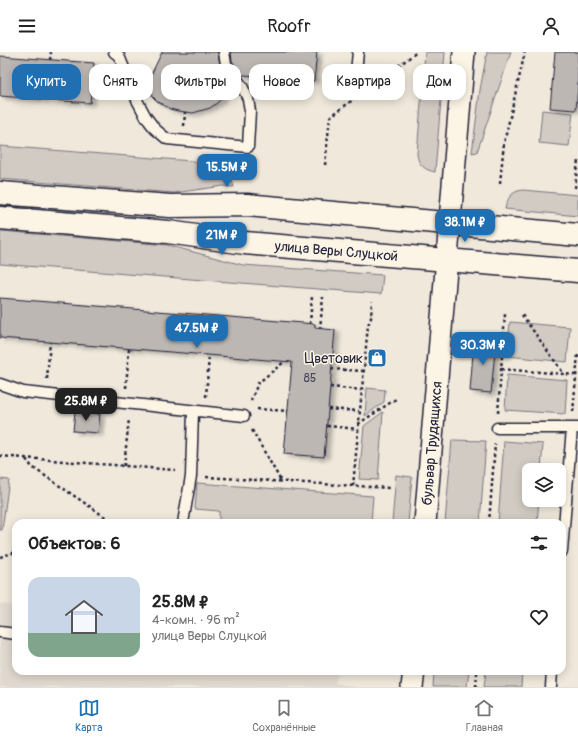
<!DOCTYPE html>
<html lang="ru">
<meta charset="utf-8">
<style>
body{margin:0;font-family:Pangolin,sans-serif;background:#f6f6f6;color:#222;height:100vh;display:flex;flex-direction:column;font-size:15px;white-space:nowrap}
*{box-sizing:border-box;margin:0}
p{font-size:13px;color:#767676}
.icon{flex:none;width:22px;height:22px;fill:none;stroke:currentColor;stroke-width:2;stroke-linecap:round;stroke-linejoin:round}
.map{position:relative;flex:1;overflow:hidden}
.drawer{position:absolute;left:12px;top:467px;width:554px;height:156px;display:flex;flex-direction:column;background:#fff;border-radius:12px;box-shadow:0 2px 10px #0003}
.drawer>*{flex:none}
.guide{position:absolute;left:12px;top:12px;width:554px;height:36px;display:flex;gap:8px}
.tools{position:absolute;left:522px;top:411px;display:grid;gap:8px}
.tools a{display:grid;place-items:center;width:44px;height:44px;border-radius:8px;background:#fff;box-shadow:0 2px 10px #0003;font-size:20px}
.price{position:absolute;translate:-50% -34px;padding:0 9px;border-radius:8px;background:#1f6fb2;color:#fff;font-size:13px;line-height:26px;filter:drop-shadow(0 1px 2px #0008)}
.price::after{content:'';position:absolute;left:50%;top:24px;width:12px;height:9px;margin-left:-6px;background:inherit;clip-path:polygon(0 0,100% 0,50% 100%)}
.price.active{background:#222;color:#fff}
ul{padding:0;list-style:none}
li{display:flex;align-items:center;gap:12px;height:100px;padding:0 16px}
li span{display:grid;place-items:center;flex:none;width:112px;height:80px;border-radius:12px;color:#555}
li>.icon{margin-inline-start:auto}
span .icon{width:48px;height:48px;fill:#fffc;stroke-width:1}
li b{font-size:17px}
h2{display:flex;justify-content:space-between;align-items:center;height:48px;padding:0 16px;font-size:17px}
.chip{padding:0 14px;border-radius:12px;background:#fff;box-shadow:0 2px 10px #0003;font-size:14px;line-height:36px}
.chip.active{background:#1f6fb2;color:#fff}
header{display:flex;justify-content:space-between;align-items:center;height:52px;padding:0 16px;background:#fff;font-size:18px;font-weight:600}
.tab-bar{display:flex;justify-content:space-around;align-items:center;height:56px;border-top:1px solid #e0e0e0;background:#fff;font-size:11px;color:#767676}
.tab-bar a{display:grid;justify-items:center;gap:2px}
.tab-bar .active{color:#1f6fb2}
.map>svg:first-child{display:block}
.built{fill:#e0d9cf}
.green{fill:#d1cbc3;stroke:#7a767f}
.building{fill:#bcb7b3;stroke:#22223b;filter:url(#shadow)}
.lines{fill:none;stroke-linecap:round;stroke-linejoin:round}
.lane-casing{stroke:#22223b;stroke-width:13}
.street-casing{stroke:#22223b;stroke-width:24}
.secondary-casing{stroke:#22223b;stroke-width:25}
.path{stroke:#22223b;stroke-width:2.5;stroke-dasharray:3 3;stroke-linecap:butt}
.lane{stroke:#fcf5e5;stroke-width:10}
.street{stroke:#fcf5e5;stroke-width:21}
.secondary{stroke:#fcf5e5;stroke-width:22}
.labels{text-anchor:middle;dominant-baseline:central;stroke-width:3;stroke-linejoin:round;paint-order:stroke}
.number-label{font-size:12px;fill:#484759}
.street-label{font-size:14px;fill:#22223b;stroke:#fcf5e5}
.poi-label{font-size:14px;fill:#22223b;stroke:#fcf5e5;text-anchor:end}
</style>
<header><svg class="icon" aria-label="menu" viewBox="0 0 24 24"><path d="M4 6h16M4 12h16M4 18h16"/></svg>Roofr<svg class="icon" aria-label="person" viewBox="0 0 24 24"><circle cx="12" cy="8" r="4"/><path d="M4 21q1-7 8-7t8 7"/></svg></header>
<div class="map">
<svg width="578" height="635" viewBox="0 0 578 635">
<defs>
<filter id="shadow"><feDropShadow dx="4.5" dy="2.5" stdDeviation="2" flood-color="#0004"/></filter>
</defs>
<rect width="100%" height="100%" fill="#efe8db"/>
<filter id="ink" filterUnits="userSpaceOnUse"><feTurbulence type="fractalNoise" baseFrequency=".025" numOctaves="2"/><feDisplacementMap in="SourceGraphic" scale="8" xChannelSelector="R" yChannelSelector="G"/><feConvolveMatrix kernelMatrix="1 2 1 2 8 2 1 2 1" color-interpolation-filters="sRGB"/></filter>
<g filter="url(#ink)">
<path class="built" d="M0,552L16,553V619H339L335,631L356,635H0Z"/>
<path class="green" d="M425,0H445L435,120C425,118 418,113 417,102Z
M487,0H511L477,100L472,101L480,38Z
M542,58L573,61L569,94L539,91Z
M0,94L217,111C227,117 231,125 234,135L223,134L174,141L0,127Z
M523,138L578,143V164L505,157C507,146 512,139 523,138Z
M0,179L167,193L243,213L383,223L381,242L0,212Z
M510,270L570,275L567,310L507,304Z
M507,323L567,328L565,362L505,358Z
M367,336L385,338L384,350L365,364Z
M383,360L378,428L359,427L364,374Z
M452,388L486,389L480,471H445Z
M504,389L543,392L541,418H529V448H539L537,471H498Z
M396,423L412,425L408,471H392Z
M0,427L9,428L2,478H0Z
M197,431L373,444L371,471H219V459L195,457Z
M434,619H469L467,635H433Z
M486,619H522L521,635H484Z"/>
<path class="building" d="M162,0H218L220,13L228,26L223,44L217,51L210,56L193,61L178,59L170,57L157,49L152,44L149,30L151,23Z
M231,0H317L314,29L301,28V35L260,31V24L242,23L232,9Z
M555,0H578V34L576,58L550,56Z
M0,4L94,11L90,51L0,44Z
M0,246L315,272V276L335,278L324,405L284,402L292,310L0,286Z
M474,288L496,289L491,341L470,339Z
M75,359L100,362L98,381L73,379Z"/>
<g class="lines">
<g class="lane-casing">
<path id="lane" d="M114,0L119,4L138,50L146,65L155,77L167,87L248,95L250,59L248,47L242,34L226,12L224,0
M358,0L356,20L366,38
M0,332L23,340L244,364
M497,376H578
M183,471L191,424L193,360
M562,499L572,376
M0,580L16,582
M551,635L552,619"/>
</g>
<g class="street-casing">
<g id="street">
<path id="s1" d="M425,471L464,0"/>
<path d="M412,635L414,619"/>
</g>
</g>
<g class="secondary-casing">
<g id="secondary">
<path d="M0,141L170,154L247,153L578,183"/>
<path id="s2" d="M0,166L168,180L245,191L578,219"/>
</g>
</g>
<path class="path" d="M50,8L51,0
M379,28L417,0
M184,74L185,60
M325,113L330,65L354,47
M500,131L504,91L525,0
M575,136L578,108
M522,263L564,322
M310,272L312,244
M320,277L323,245
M331,317L363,319
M501,317L576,323
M47,327L50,290
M330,335L361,338
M126,336L129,296
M206,345L209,303
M251,349L258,331L284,310
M257,357L288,359
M328,357L359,359
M573,360L578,302
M498,361L505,262
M358,372L396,347
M327,374L358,377
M252,378L281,429
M0,404L175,418
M26,407L32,415L108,467
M124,414L129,367
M206,425L389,436
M353,434L368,273L371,266L372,249
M99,471L108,467
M489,471L495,392
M0,505L16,500
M476,635L477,619"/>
<use href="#lane" class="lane"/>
<use href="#street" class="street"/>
<use href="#secondary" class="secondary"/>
</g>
</g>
<defs>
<g id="shop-square" transform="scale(1)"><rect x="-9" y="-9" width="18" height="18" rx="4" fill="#1f6fb2" stroke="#fcf5e5"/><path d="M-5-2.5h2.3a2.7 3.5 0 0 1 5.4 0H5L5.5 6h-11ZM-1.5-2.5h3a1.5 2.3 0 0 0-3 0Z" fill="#fff"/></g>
</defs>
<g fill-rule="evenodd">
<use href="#shop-square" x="377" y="306"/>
</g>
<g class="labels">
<g class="number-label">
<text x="310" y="326">85</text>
</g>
<g class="street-label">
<text stroke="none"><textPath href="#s2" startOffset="338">улица Веры Слуцкой</textPath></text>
<text stroke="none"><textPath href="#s1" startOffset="80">бульвар Трудящихся</textPath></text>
</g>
<g class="poi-label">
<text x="363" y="306">Цветовик</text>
</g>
</g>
</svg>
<div class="tools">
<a><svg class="icon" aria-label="layers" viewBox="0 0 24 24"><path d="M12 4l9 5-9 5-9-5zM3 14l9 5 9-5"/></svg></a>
</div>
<b class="price" style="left:227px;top:136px">15.5M ₽</b>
<b class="price" style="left:465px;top:191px">38.1M ₽</b>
<b class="price" style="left:222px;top:204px">21M ₽</b>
<b class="price" style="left:197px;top:297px">47.5M ₽</b>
<b class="price" style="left:483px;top:314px">30.3M ₽</b>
<b class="price active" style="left:86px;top:370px">25.8M ₽</b>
<div class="guide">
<a class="chip active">Купить</a>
<a class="chip">Снять</a>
<a class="chip">Фильтры</a>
<a class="chip">Новое</a>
<a class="chip">Квартира</a>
<a class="chip">Дом</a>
</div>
<section class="drawer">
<h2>Объектов: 6<svg class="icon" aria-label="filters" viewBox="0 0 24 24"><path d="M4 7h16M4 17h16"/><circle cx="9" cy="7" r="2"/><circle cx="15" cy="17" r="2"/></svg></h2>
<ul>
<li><span style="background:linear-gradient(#c9d6e8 70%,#7fa58c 0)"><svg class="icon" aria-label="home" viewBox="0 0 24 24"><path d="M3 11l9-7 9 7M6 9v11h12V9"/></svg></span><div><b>25.8M ₽</b><p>4-комн. · 96 m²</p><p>улица Веры Слуцкой</p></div><svg class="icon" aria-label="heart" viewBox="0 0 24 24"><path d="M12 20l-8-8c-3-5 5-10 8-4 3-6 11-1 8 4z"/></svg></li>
</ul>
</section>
</div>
<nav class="tab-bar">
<a class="active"><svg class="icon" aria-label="map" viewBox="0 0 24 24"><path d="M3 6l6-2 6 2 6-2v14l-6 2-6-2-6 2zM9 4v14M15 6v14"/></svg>Карта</a>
<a><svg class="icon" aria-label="saved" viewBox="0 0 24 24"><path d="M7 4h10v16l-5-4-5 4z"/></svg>Сохранённые</a>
<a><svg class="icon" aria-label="home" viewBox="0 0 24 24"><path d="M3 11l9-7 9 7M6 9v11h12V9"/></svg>Главная</a>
</nav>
